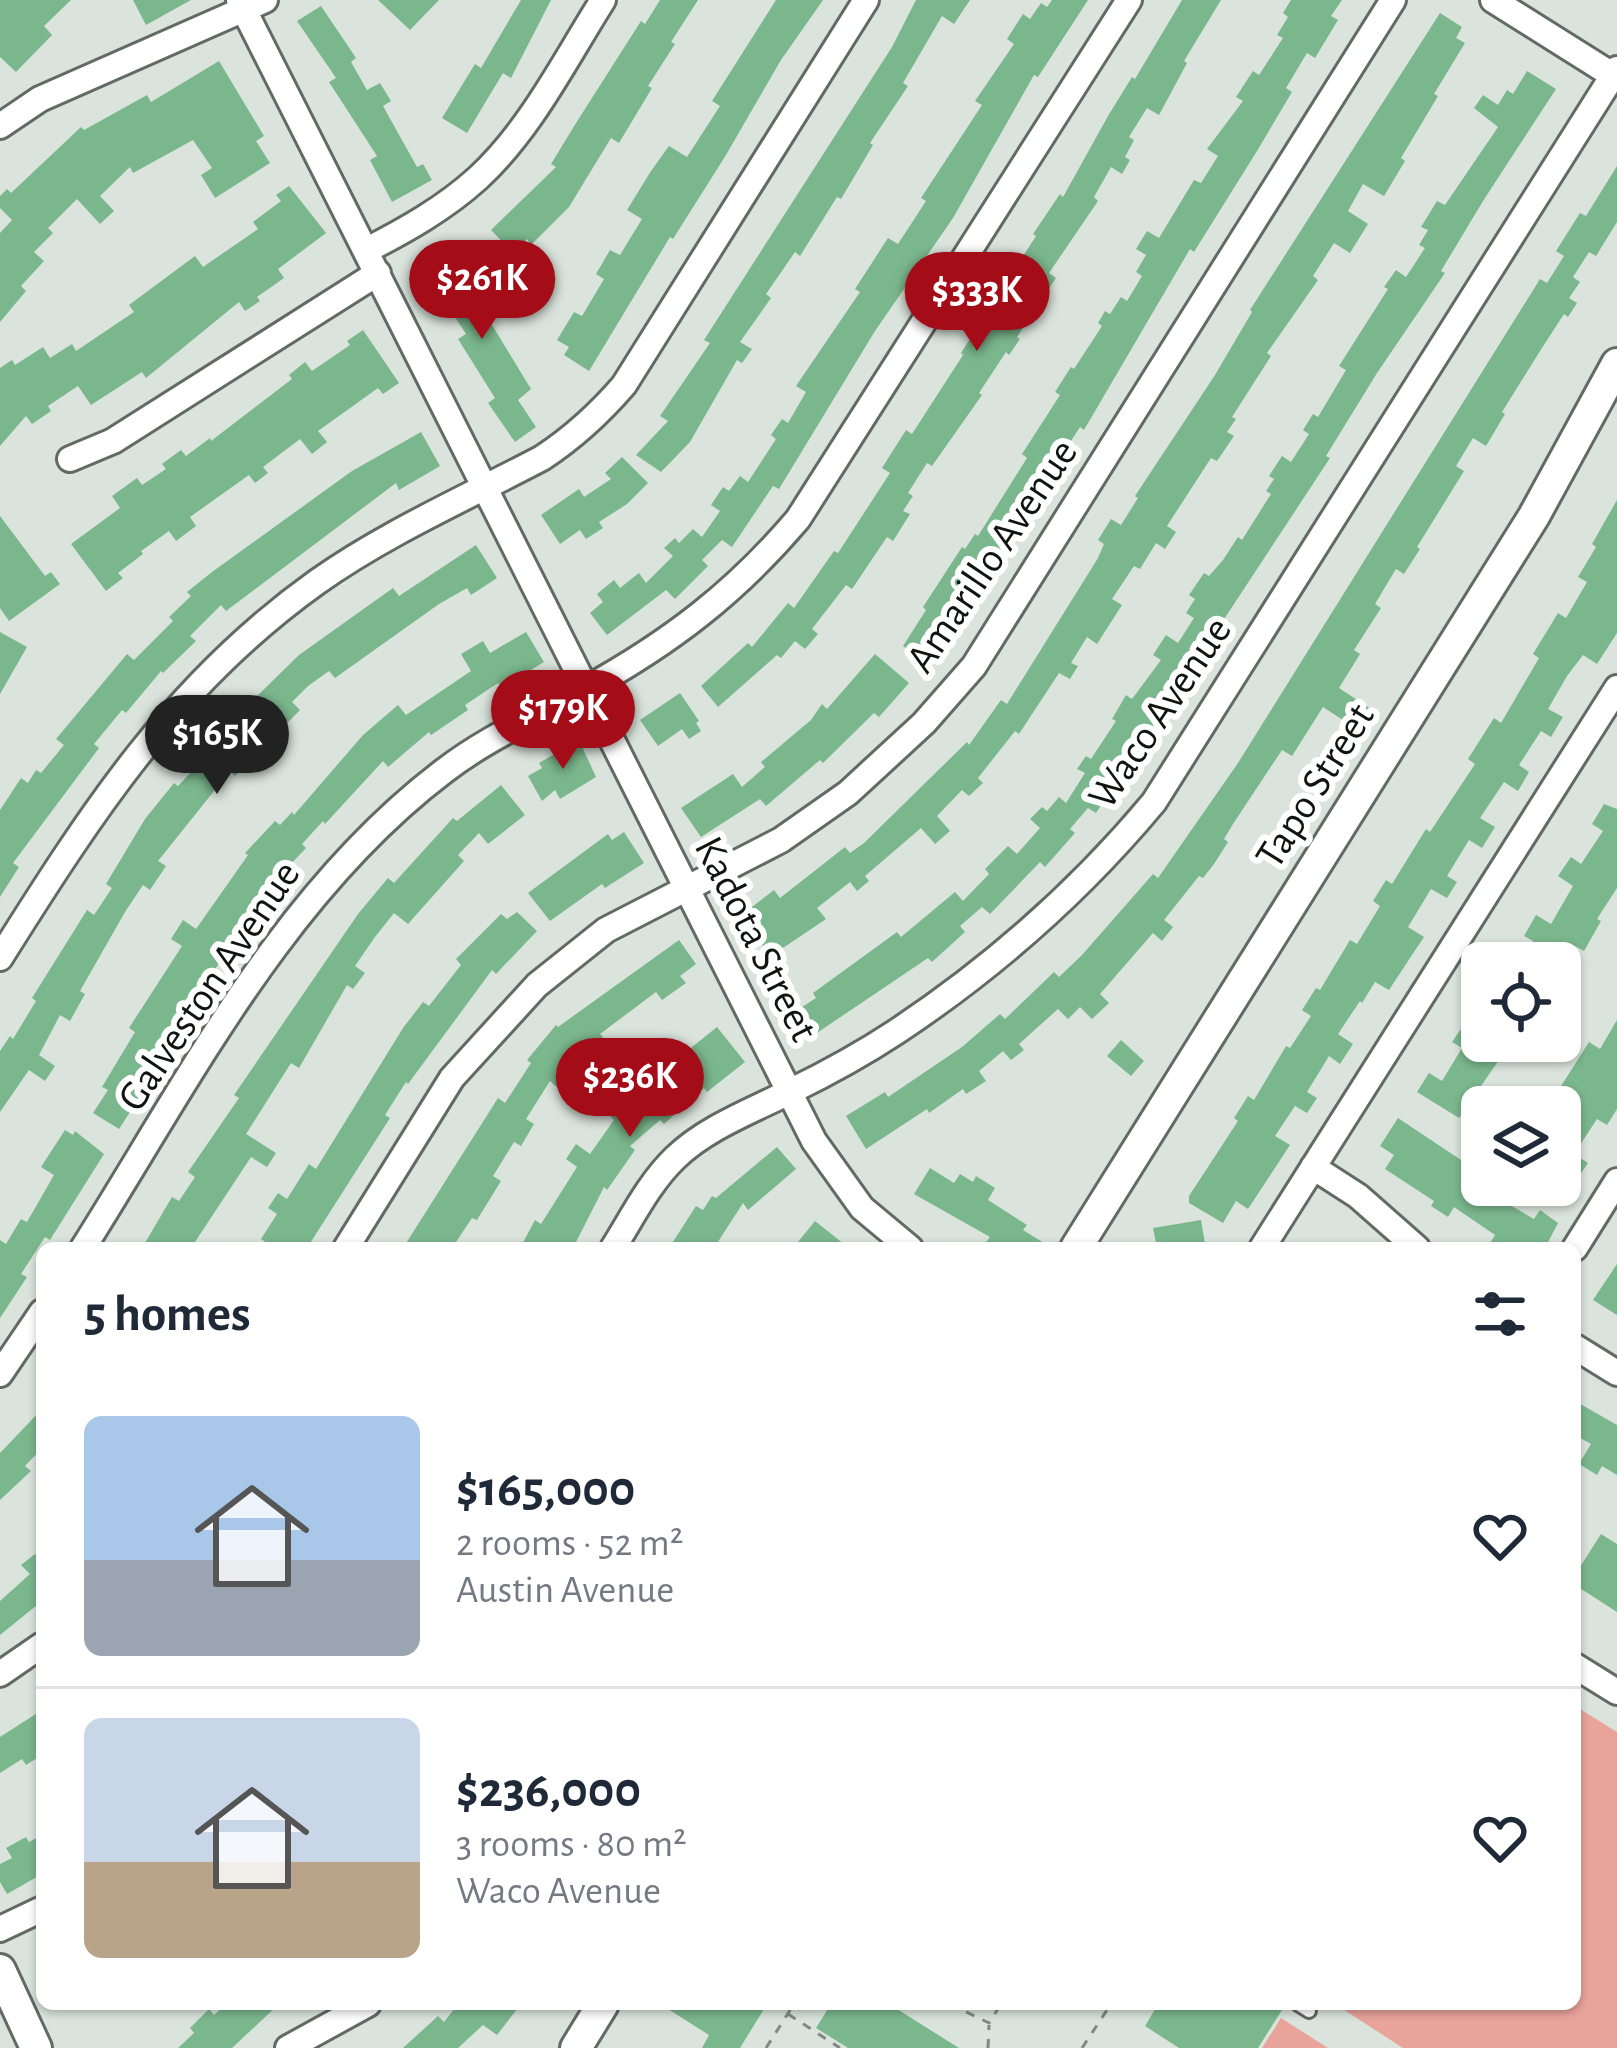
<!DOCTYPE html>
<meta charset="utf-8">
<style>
body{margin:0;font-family:"Alegreya Sans",sans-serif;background:#f2f2f3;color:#1f2937;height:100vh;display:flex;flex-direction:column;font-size:45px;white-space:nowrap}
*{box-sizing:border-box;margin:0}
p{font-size:39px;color:#747a83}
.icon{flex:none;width:66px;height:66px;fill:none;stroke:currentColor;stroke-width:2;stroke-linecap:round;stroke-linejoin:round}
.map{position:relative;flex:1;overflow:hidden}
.drawer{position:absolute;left:36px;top:1242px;width:1545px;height:768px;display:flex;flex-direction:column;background:#fff;border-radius:18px;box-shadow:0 3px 9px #0004}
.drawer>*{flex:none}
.controls{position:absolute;left:1461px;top:942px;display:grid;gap:24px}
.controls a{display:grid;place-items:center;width:120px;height:120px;border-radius:18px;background:#fff;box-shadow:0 3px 9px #0004;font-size:60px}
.price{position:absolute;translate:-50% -102px;padding:0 27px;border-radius:42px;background:#a40c17;color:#fff;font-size:39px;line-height:78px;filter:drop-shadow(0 3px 6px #0008)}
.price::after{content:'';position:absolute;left:50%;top:72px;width:36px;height:27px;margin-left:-18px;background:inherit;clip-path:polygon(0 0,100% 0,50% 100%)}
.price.active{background:#222;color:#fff}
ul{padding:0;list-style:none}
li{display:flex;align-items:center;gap:36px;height:300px;padding:0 48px}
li+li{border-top:3px solid #e0e1e3}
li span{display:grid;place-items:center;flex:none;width:336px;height:240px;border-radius:18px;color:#555}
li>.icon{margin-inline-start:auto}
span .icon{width:144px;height:144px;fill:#fffc;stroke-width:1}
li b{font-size:51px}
h2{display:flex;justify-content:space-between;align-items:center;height:144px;padding:0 48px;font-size:51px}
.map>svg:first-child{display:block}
.green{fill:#e8a39b}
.building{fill:#7bb78d}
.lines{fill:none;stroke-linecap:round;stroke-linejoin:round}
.service-casing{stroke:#616a63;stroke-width:18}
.minor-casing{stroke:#616a63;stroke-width:30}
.tertiary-casing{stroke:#616a63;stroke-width:36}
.path{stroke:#818983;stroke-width:3;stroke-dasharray:9 9;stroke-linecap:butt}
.service{stroke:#fff;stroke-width:12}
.minor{stroke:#fff;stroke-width:24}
.tertiary{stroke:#fff;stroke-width:30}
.labels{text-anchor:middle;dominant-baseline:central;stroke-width:12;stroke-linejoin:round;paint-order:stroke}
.street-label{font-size:42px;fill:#101411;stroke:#fff}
</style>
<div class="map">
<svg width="1617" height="2048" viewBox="0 0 1617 2048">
<rect width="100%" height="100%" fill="#dae4dc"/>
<path class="green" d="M1575,1706L1617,1732V2048H1403L1335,2004H1575Z
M1281,2018L1328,2048H1262Z"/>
<path class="building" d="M0,0H71L44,26L52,35L16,72L0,57Z
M133,0H191L146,25Z
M378,0H439L410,30Z
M521,0H551L511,78L503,73L467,133L442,118L475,64L481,68Z
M660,0H698L671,42L675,44L648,86L652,88L619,143L611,138L569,207L531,245L527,239L513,253L491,230L556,167L551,164L576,123L641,21L645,24Z
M776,0H823L781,60L726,155L673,239L670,237L589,371L564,355L569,347L557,340L574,312L582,316L604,279L596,274L610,250L620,255L642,219L627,210L651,171L669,146L687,157L720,106L712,101Z
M916,0H970L954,24L942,16L903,83L908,86L870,143L873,145L841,199L837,197L800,256L795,252L766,294L771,298L740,342L752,349L742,363L737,360L690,442L661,472L636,455L668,421L660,416L710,343L704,340L892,47Z
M1052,0H1088L1038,77L1034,75L953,218L875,331L779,489L773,486L732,547L722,540L702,560L708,566L675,599L666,590L607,635L590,613L603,602L597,594L614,580L620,588L639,573L646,583L673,556L664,548L675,538L679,543L693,529L702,537L720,511L711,505L723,487L729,491L740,476L748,482L776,439L771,435L782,419L788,423L806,392L796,386L860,292L855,289L888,238L898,244L926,201L921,198L982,105L975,101L1014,44L1007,39L1023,14L1030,19L1041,3L1047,7Z
M1182,0H1221L1184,61L1187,63L1159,115L1147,108L1129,137L1134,140L1125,157L1130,160L1122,174L1111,167L1094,197L1098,201L1049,273L1056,278L1017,337L1020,339L1009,355L1006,352L979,393L982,395L932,466L927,463L908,493L913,496L903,511L910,514L893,541L887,537L852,589L846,585L812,629L818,634L805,649L795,641L781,658L777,655L718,707L701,686L748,643L752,647L788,603L794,608L834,551L838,553L890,473L882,468L906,430L912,434L963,355L961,353L1036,236L1033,234L1060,194L1063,197L1108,116L1132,77L1135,79Z
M1291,0H1342L1331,16L1338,20L1315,58L1307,53L1286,88L1292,92L1257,151L1194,252L1190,249L1084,430L1080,427L1030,505L1033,507L1000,560L930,664L903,646L926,610L923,607L962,547L965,549L975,534L978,536L1027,458L1022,454L1060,395L1055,392L1071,367L1074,369L1102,326L1098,323L1105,311L1110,314L1121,297L1127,301L1142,276L1136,272L1146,255L1136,249L1147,231L1159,238L1194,180L1201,183L1218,156L1207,149L1243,101L1236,97L1253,71L1259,75L1283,38L1277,35L1288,17L1283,13Z
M321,6L356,58L351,62L367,90L380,83L391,101L383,106L417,167L423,164L432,180L392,202L370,160L377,156L329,82L336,78L297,21Z
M1440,13L1462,27L1456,38L1465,43L1434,94L1438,96L1401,158L1405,161L1384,196L1363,184L1348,211L1368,224L1350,253L1334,243L1313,276L1318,280L1267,353L1271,356L1232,417L1236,419L1227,432L1234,436L1217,461L1211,458L1167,526L1176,532L1165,549L1156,543L1140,569L1134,566L1112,599L1122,605L1097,644L1087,637L1071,663L1078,666L1070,679L1059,673L1019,734L1015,731L978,778L983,783L969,796L962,790L937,816L950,831L935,844L921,828L865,876L869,881L857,891L850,882L817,908L826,919L771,956L740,916L774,890L780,898L845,847L850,853L864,843L967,742L969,745L1001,700L1007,704L1098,558L1104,544L1098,540L1111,519L1121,525L1138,498L1135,496L1215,375L1252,312L1250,310Z
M219,61L264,136L256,141L270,163L215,198L201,175L212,168L193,140L133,173L130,167L100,196L114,211L100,224L77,199L48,228L53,233L34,252L44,261L21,286L26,291L0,322V233L12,220L0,208V196L7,189L11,193L81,127L84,130L147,95L151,102Z
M1527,71L1556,89L1483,201L1441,271L1445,273L1377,373L1326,456L1330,458L1211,639L1215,642L1190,680L1185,677L1096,813L1088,808L1070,829L1075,833L1045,867L1040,862L990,914L982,907L960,926L965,932L932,962L928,958L808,1039L791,1014L816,998L813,993L897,932L901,937L955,892L963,901L989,874L985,869L1008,846L1017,854L1040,828L1030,819L1042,807L1047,811L1059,797L1066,803L1085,773L1077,769L1086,756L1091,759L1116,721L1112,719L1126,695L1132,699L1161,660L1153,655L1166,635L1178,643L1194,618L1186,613L1195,599L1189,595L1204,573L1209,576L1223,560L1238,537L1242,540L1271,494L1266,491L1274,479L1269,476L1282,456L1291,462L1309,434L1303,430L1313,414L1318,417L1346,370L1339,366L1388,289L1384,287L1396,270L1406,277L1425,248L1419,245L1428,230L1421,227L1437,201L1445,205L1498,127L1474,108L1483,95L1498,105L1507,90L1513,94Z
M1617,166V222L1596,256L1589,252L1573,277L1580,282L1569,298L1577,303L1568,317L1564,314L1540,351L1502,412L1505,414L1486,446L1473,438L1456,466L1464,471L1417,547L1420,549L1404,574L1396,569L1375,604L1381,608L1354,650L1360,654L1339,688L1374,711L1361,732L1323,707L1292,756L1282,750L1233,824L1224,839L1228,842L1214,864L1203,878L1199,876L1164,920L1173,927L1162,941L1153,933L1100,994L1109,1003L1092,1019L1080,1007L1068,1019L1058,1009L1019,1044L1024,1050L1011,1060L1003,1051L979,1071L986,1081L966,1094L963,1089L929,1113L927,1109L866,1149L846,1116L885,1092L888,1097L962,1047L1000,1014L1005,1019L1054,972L1059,977L1082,955L1153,874L1158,878L1238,763L1540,279L1547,283L1564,256L1556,251L1580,213L1586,216Z
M289,186L326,233L278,269L284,278L257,297L260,301L245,311L239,302L146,378L142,372L91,405L78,386L48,406L51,411L32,424L26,416L0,446V368L12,360L15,365L43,347L50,358L72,344L76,351L134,312L129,305L195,256L203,267L258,229L253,222L281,201L276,195Z
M444,247L450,256L458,252L473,278L466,282L531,389L518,400L536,427L515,442L488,403L495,398L458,339L466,334L419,261Z
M363,330L399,383L383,394L378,388L318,431L327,442L312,454L300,439L263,467L268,473L255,483L249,475L190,517L196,526L176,541L169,531L141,551L143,554L118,573L123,578L106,591L71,544L120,508L112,496L137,478L142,485L166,469L162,464L181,450L186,456L210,438L211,441L292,379L289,375L305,362L312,371L350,345L347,341Z
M421,432L440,466L399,490L396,483L226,611L221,605L190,636L196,641L163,673L161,671L126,713L122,710L94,744L99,748L13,863L19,867L0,897V810L21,778L28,783L36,770L41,773L64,745L56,739L127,654L134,660L173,621L169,617L191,596L187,592L212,572L352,471Z
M622,457L648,483L627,504L599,522L603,528L586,539L580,530L560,544L541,515L579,489L584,497L611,479L605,473Z
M1617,500V633L1597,664L1583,655L1567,676L1548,709L1563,717L1551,737L1541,731L1519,765L1529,772L1518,791L1504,782L1480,818L1495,827L1482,848L1469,840L1447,876L1457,882L1447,898L1431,889L1408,927L1424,937L1412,955L1389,990L1375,982L1362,1003L1360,1001L1338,1034L1353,1044L1340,1064L1329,1056L1307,1092L1317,1098L1307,1113L1295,1106L1275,1136L1290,1145L1248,1209L1236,1201L1223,1223L1189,1203V1196L1238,1121L1234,1118L1248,1096L1254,1100L1286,1046L1290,1048L1311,1016L1302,1010L1316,988L1320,990L1350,940L1357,944L1380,906L1373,901L1386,880L1392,884L1426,829L1430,832L1475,764L1468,759L1494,718L1501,723L1539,658L1533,654L1558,613L1566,618L1587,582L1578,577L1596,547L1592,544Z
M0,516L45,576L51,572L60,584L9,621L0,608Z
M476,545L497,578L471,595L467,588L439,604L335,678L329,671L308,686L292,702L300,710L235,776L230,771L158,861L166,866L150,890L143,885L125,912L80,991L85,994L70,1021L60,1015L39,1055L55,1066L45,1081L29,1070L0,1112V1051L10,1036L13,1039L36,1001L32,998L87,910L94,915L112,888L106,884L145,819L174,783L178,786L209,753L204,748L299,655L393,588L399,596Z
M0,632L27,647L0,694Z
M526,632L544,662L501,688L498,683L465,705L468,710L431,735L429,732L388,767L383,761L325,824L323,821L302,844L306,848L272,884L241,927L165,1052L162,1050L138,1088L143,1092L119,1129L93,1113L108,1090L102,1087L135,1032L129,1028L182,946L171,939L183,920L196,929L248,855L245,853L275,821L280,825L292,812L294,815L363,735L398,705L406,715L471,671L461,654L483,641L490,653Z
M875,654L909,683L879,717L874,713L823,763L820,760L766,806L760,799L701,837L681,808L733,774L742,787L765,767L761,762L811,720L822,704L827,709Z
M680,693L699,721L696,723L701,731L689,739L682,729L658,746L640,720Z
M579,740L596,777L560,799L555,790L542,801L528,776L542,768L539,763Z
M501,785L525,815L488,844L479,833L458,855L464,861L408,924L394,913L375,937L355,966L365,973L353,989L347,985L299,1068L291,1063L246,1134L276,1153L267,1167L251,1157L191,1248H142L172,1197L179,1201L195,1177L188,1172L239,1098L234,1095L358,914L388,878L394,883L453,818L457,821Z
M1604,804L1617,809V888L1597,919L1601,921L1584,951L1575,946L1565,963H1520L1533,941L1524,936L1536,915L1551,924L1573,886L1558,876L1571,857L1581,864L1603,831L1592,824Z
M624,832L644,863L605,888L602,884L550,921L528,893L608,834L612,840Z
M517,912L537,931L496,974L492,970L408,1084L406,1082L385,1115L390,1118L307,1248H274L261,1239L277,1214L268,1208L278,1193L287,1199L309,1164L316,1169L403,1028L423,1002L429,1006L461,965L456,959L501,914L507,919Z
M679,940L696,964L680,976L686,983L662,1000L656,992L600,1034L603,1037L589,1047L583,1040L560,1067L569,1074L558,1088L550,1081L526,1119L534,1124L521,1146L514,1142L493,1176L501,1181L477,1220L472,1218L452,1248H403L498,1098L505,1103L531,1063L527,1060L556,1025L558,1027Z
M1467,1020L1482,1030V1041H1512L1459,1118L1417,1092L1429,1073L1442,1081L1462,1048L1452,1042Z
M1617,1020V1109L1607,1125L1597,1119L1574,1154L1588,1163L1573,1185L1560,1176V1108L1566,1100L1556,1094L1589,1042L1600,1049Z
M717,1027L745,1062L707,1092L704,1088L664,1124L660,1120L630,1146L635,1150L607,1190L604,1187L573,1248H520L535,1220L541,1224L577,1167L566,1159L576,1144L590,1154L614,1120L606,1111L618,1100L632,1116L675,1077L667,1067Z
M1121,1040L1144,1061L1131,1076L1107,1056Z
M1398,1118L1482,1174V1185H1504L1496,1197L1534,1219L1540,1210L1558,1223L1545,1248H1487L1495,1235L1454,1207L1448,1217L1431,1206L1434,1201L1385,1169L1394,1155L1380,1146Z
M65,1130L73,1135L75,1131L104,1154L50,1240L45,1237L21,1274L27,1277L0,1318V1240L6,1244L21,1219L27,1222L54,1175L41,1167Z
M777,1147L796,1169L748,1210L743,1203L714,1248H669L696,1206L703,1210L712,1196L716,1198Z
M930,1168L954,1183L960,1174L973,1182L976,1176L995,1188L988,1200L1027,1225L1023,1230L1052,1248H996L986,1242L990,1237L914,1194Z
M1201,1220L1205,1244L1157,1248L1153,1228Z
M815,1221L849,1248H793Z
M1617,1264V1315L1593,1300Z
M1575,1401L1617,1425V1475L1602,1466L1597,1475L1579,1464L1591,1444L1575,1435Z
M42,1409V1448L25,1466L31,1471L0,1500V1453Z
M1601,1534L1617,1544V1612L1575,1585V1575Z
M35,1554L42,1562V1601L0,1635V1601L30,1574L21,1565Z
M42,1710V1755L26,1765L22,1759L0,1773V1737Z
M42,1835V1874L7,1894L0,1882V1864L12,1858L6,1848L26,1837L29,1842Z
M226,2004H279L232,2048H178L194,2033L190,2028L209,2009L214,2015Z
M458,2004H521L497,2035L483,2025L458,2048H403L438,2016L444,2022Z
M660,2004H767L740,2048H702L709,2035Z
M831,2004H889L959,2048H848L816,2028Z
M1158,2004H1272L1282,2010L1258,2048H1179L1145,2026Z"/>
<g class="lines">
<g class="service-casing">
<path id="service" d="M1298,2004L1309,2011"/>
</g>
<g class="minor-casing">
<path id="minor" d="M239,0L814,1141L862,1208L910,1248
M1493,0L1617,78
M0,126L40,99L265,0
M367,250C406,230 445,208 478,178C531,129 565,60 603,0
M70,459L113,441L378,273
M0,958C92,812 174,684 317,582C386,533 468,497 542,458C574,437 599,414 624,385L866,0
M1313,1167L1358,1196L1417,1248
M83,1248C189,1080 283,893 444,771C488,737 538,716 586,689C671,642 735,593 798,519L1129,0
M346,1248L452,1078L537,985L606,930L781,840L848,793L924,723L974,666L1393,0
M613,1248C632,1218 649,1183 675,1158C707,1127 754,1110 793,1090C828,1073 864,1053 896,1032C994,967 1079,892 1154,802L1617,69
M1262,1248L1617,688
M1575,1248L1617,1181
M1575,1347L1617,1373
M0,1374L42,1312
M1575,1666L1617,1692
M0,1674L42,1645
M0,1929L42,1909
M288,2048L368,2004"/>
</g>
<g class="tertiary-casing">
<path id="tertiary" d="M1076,1248L1534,516L1617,364
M0,1970L36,2048
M576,2048L603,2004"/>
</g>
<path class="path" d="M950,2004L989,2023L1001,2004
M788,2014L840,2048
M766,2048L794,2004
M988,2048L989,2025
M1082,2048L1111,2004"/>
<use href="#service" class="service"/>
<use href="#minor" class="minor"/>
<use href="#tertiary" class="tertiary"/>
</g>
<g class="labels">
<g class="street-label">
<text transform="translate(992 556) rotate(-56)">Amarillo Avenue</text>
<text transform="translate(1160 713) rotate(-56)">Waco Avenue</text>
<text transform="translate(1315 786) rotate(-58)">Tapo Street</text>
<text transform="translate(756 939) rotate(63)">Kadota Street</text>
<text transform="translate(209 986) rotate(-56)">Galveston Avenue</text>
</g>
</g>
</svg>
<div class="controls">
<a><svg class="icon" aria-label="locate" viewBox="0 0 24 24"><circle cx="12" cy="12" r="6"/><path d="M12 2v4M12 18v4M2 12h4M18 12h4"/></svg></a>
<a><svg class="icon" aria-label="layers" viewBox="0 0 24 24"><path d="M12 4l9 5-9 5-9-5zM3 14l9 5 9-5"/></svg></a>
</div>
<b class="price" style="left:482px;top:342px">$261K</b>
<b class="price" style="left:977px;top:354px">$333K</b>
<b class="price" style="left:563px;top:772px">$179K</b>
<b class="price active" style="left:217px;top:797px">$165K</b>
<b class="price" style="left:630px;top:1140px">$236K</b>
<section class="drawer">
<h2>5 homes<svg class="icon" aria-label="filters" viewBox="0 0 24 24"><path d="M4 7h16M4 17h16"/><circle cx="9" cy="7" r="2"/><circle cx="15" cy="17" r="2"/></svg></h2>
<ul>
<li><span style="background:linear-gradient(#a9c7e8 60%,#9aa5b1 0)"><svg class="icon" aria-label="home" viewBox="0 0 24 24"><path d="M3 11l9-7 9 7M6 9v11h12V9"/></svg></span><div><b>$165,000</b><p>2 rooms · 52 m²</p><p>Austin Avenue</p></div><svg class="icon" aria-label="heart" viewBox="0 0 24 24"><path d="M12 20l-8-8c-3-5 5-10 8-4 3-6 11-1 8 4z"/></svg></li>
<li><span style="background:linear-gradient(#c9d6e8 60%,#b9a48a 0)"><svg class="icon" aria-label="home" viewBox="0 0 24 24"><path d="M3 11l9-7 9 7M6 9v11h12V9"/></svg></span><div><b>$236,000</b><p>3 rooms · 80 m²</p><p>Waco Avenue</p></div><svg class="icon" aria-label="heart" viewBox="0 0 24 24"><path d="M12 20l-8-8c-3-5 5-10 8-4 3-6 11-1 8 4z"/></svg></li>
</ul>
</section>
</div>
